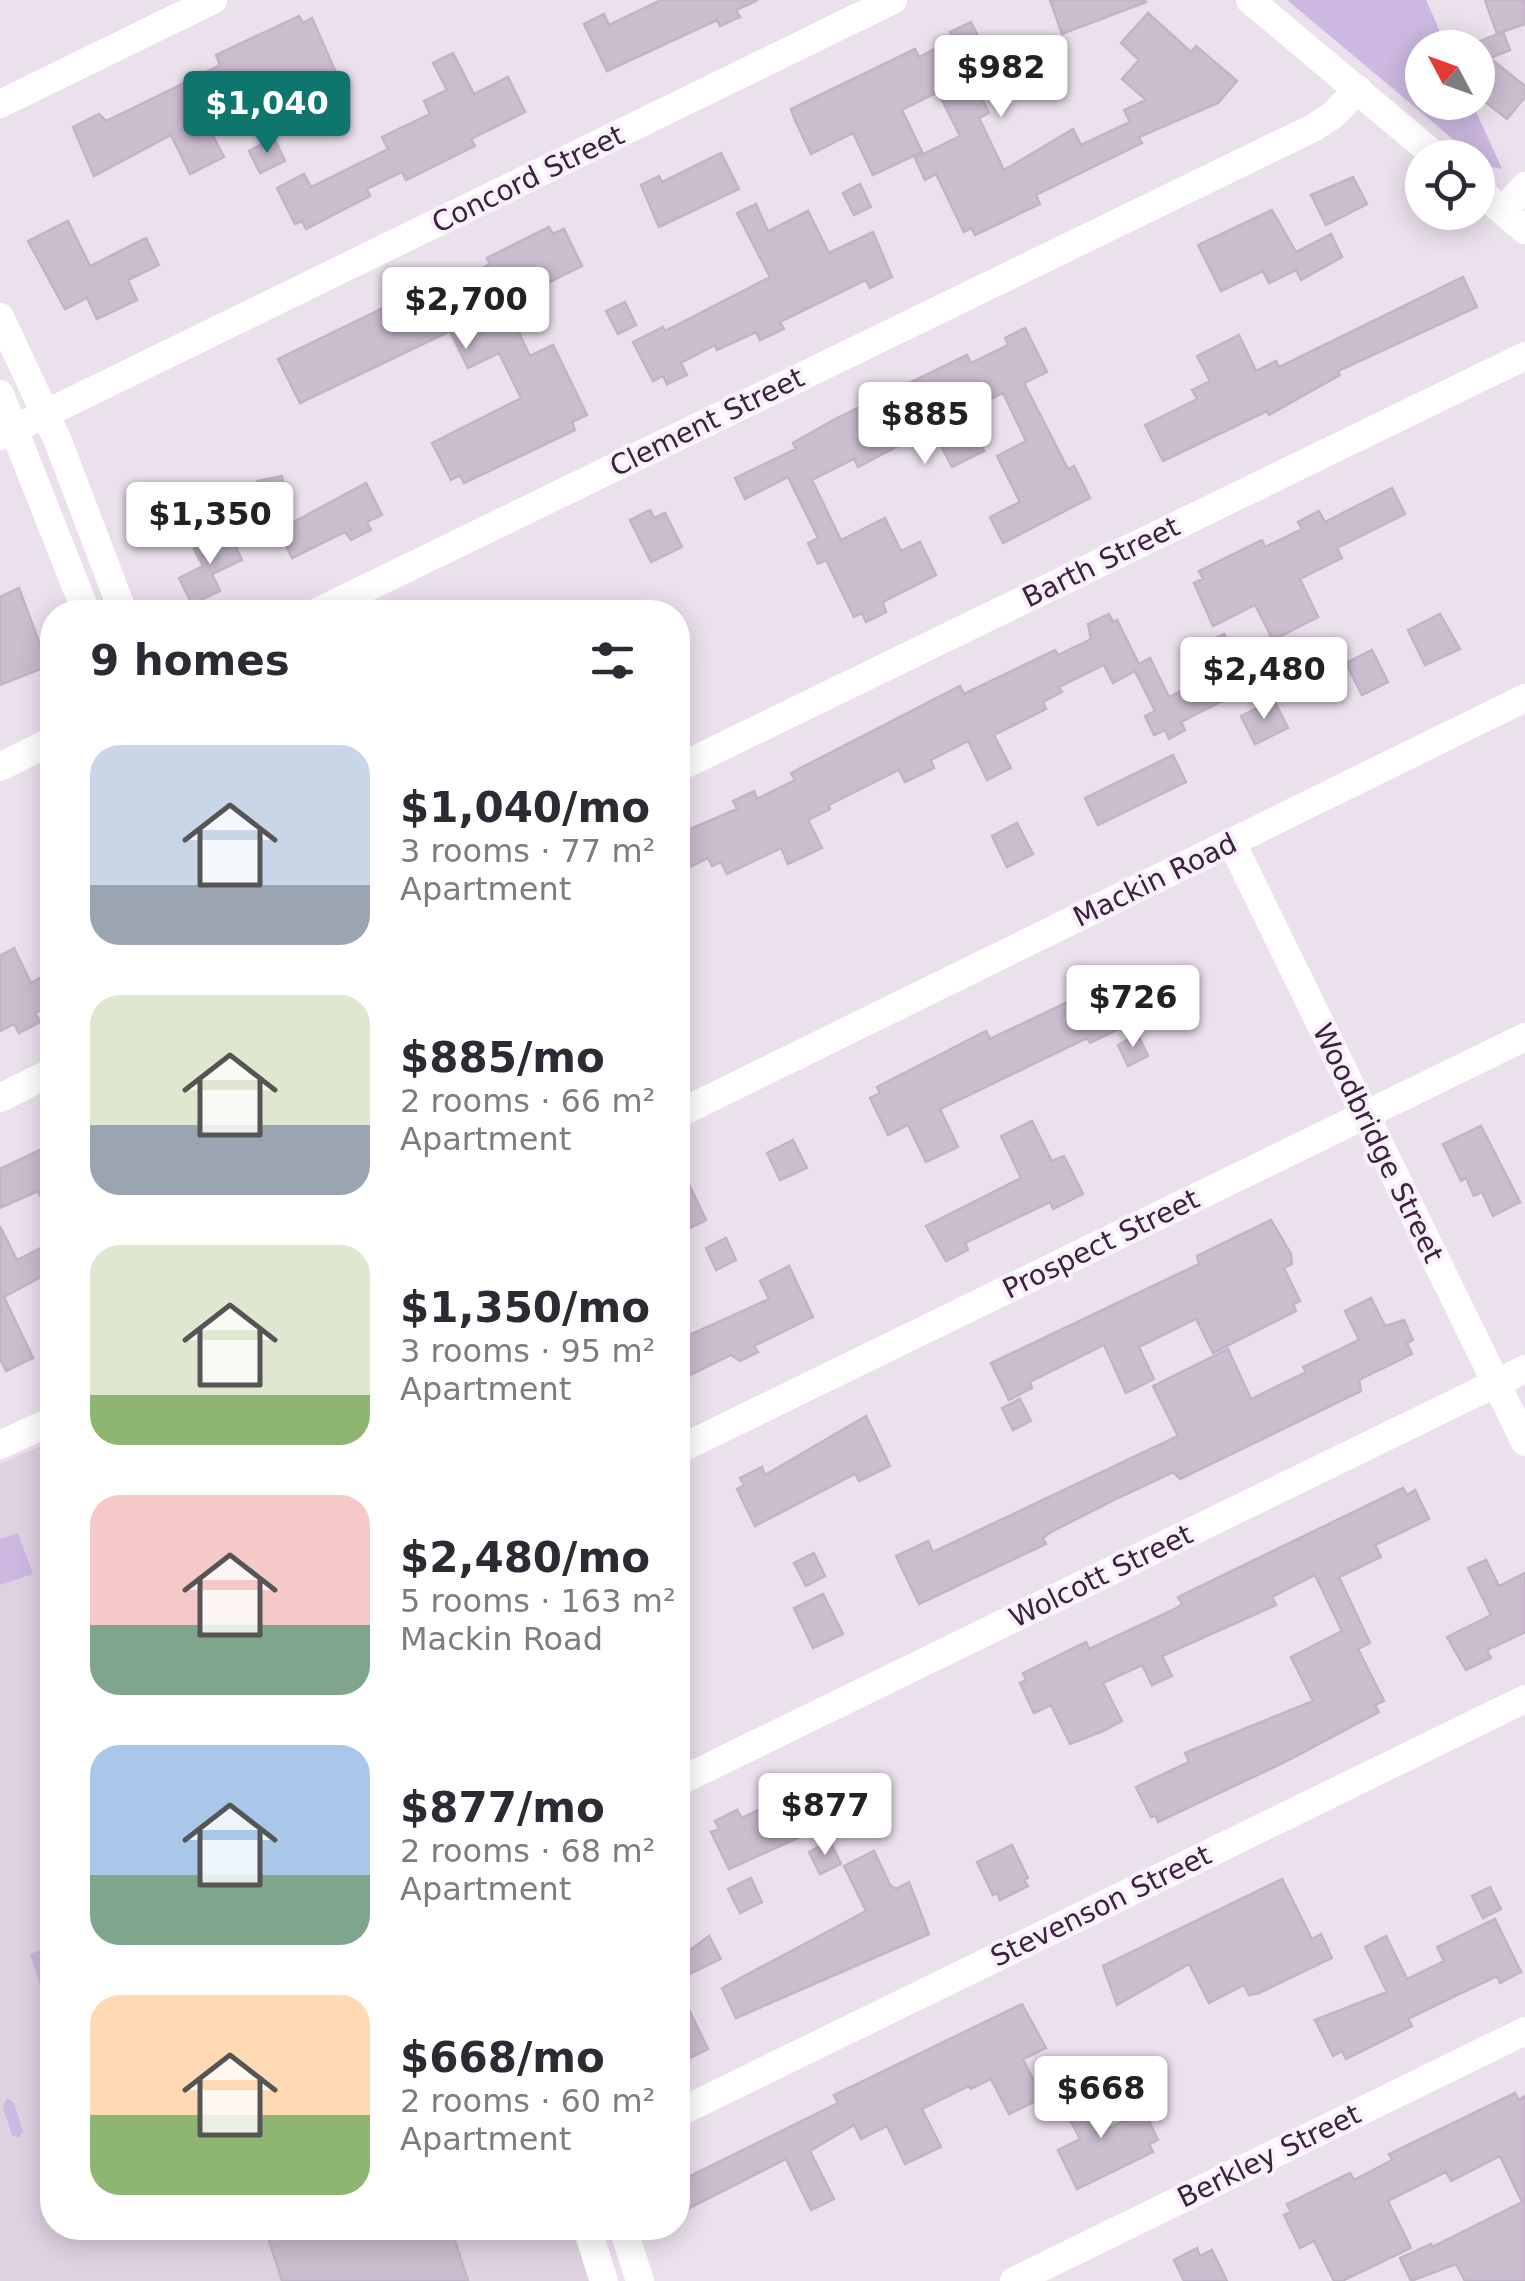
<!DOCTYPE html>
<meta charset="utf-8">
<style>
body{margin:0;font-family:"DejaVu Sans",sans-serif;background:#f2f2f3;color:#2b2b33;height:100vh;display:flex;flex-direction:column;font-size:38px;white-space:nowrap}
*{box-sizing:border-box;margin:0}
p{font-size:32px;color:#7c7c81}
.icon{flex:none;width:55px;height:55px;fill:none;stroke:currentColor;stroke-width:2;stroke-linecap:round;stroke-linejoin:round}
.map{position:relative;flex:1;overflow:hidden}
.details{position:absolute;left:40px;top:600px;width:650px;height:1640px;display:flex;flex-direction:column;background:#fff;border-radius:40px;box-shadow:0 5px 25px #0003}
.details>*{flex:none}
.needle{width:65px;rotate:311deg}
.tools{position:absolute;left:1405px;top:30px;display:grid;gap:20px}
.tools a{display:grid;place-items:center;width:90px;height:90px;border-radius:50%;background:#fff;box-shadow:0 5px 25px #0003;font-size:50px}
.price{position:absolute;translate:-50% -85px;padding:0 22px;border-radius:10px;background:#fff;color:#222;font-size:32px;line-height:65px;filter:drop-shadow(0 2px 5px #0008)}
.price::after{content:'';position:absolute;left:50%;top:60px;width:30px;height:22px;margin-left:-15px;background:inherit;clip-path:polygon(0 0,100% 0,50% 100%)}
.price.on{background:#0f766e;color:#fff}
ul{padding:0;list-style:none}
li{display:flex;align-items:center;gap:30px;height:250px;padding:0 50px}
li span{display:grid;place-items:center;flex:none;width:280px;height:200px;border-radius:30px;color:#555}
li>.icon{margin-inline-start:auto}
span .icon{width:120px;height:120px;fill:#fffc;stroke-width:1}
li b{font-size:42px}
h2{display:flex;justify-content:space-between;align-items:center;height:120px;padding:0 50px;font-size:42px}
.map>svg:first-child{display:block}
.built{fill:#ded2e1}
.green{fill:#ccb8e0}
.building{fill:#cabdce;stroke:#c4b3c7;stroke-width:2.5}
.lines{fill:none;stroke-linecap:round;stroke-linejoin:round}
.minor{stroke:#fff;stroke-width:28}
.tertiary{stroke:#fff;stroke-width:28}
.labels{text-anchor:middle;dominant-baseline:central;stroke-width:8;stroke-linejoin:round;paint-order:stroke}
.street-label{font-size:28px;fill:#3e2040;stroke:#f7f2f9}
</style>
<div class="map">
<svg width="1525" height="2281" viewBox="0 0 1525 2281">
<rect width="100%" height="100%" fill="#ebe1ed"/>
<path class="built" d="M52,1441V2228H572L589,2281H0V1464Z"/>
<path class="green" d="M1287,0H1426L1447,47L1422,48V102L1472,103L1502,169L1484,165Z
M18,1533L33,1574L0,1585V1539Z
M52,1946V2021L30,1954Z
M7,2098L14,2103L23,2132L18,2138L12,2135L3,2107Z"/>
<path class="building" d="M661,0H758L736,10L740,17L720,26L717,20L607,71L584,24L604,14L609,25Z
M1050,0H1145L1146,2L1062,34Z
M1485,0H1525V24L1497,34Z
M1148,13L1191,52L1196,46L1237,81L1218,103L1139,137L1142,143L1036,195L1040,204L975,235L971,228L964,232L936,174L925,180L915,158L960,136L938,92L902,110L922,152L873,175L853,133L811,154L794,118L791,109L915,49L919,57L954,39L950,32L971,22L992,65L971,76L989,113L979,118L1004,170L1073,129L1081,145L1130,122L1124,110L1146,100L1122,79L1139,60L1121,43Z
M299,16L303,23L312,18L340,82L302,100L311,117L293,125L275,88L206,122L224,157L190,174L171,135L94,176L73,127L99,114L106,121L176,87L220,65L216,55Z
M1503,32L1510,50L1490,58L1525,86V97L1507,119L1484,101L1495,87L1478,42Z
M453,53L474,94L508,77L525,112L471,139L475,146L406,180L402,172L367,189L370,196L306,229L302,221L295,224L277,188L304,174L311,187L388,149L382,137L430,114L424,101L447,90L433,63Z
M274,138L285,161L260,173L249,151Z
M721,153L739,189L659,227L641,185L659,176L662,182Z
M1353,177L1367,204L1326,225L1311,195Z
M860,184L871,207L854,215L843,193Z
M756,204L768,231L808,211L829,253L873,232L892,277L870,288L866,280L780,322L784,329L760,340L756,332L717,350L715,345L681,363L687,375L667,384L663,376L653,381L633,342L663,327L665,331L770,277L737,213Z
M1272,210L1296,252L1331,234L1342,257L1301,280L1296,270L1269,283L1263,271L1221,291L1198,245Z
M68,221L90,266L146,238L159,265L128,280L137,300L97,319L87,298L65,309L28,241Z
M549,227L553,234L564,229L582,266L528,293L534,305L511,316L530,356L553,345L587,415L572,422L575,430L464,483L460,475L451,480L432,443L521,398L499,353L468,368L450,331L300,403L278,359L447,277L451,285L490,264L487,258Z
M1463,277L1477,307L1338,371L1340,375L1269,415L1267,411L1163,461L1145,425L1197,399L1192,390L1210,381L1197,356L1239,335L1256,371L1276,361L1279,367Z
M625,302L636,325L618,334L606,311Z
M1025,328L1047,372L1024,383L1068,469L1074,466L1090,498L1003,543L990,517L1020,502L997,456L1026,441L1003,393L965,411L984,451L952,467L932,428L858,467L854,459L812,480L841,540L885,518L901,551L920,542L936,575L883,602L886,612L866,622L862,613L854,617L826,560L818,564L808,543L818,538L788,477L745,499L735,478L796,449L793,443L835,419L967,355L971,363L1008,345L1005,338Z
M282,476L290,524L366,483L382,515L367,522L371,530L351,540L345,532L292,558L265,502L260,503L257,481Z
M1392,488L1405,514L1337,548L1342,558L1300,579L1318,617L1273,640L1255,605L1213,626L1194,583L1203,579L1199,571L1262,540L1265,547L1302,529L1298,522L1319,511L1325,522Z
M185,496L196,525L161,538L150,509Z
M650,510L654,518L665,513L682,547L651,562L630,520Z
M228,532L242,560L212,574L220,591L192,604L179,578L203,566L194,549Z
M19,588L48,666L0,685V597Z
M1109,614L1113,622L1117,620L1139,664L1150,658L1169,697L1226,668L1238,693L1181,722L1185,730L1169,739L1165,730L1154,735L1145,716L1155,711L1135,671L1113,683L1104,665L1059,687L1062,692L1043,702L1046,709L994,735L1011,768L987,780L968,741L931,760L934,768L905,782L899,770L829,805L830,809L808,820L822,848L788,864L781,848L727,874L721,862L712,866L708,858L678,873V834L737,809L733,801L754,791L757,799L795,780L791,773L960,686L964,694L1055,650L1058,655L1091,639L1088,624Z
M1440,614L1460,649L1425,665L1408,630Z
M1224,634L1235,656L1215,666L1204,644Z
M1372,650L1388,682L1362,695L1346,663Z
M1274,700L1288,728L1255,744L1241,716Z
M1173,755L1186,782L1098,825L1085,798Z
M1017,823L1033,854L1007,867L992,836Z
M14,948L31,983L52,971V1005L35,1013L40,1022L19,1033L14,1024L0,1031V956Z
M1092,981L1119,1029L1090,1043L1087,1038L940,1109L958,1147L926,1162L908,1125L888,1135L870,1098L880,1093L877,1087L986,1031L990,1039L1072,1000L1068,993Z
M1138,1035L1148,1056L1128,1066L1118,1045Z
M1032,1121L1052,1161L1064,1156L1083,1194L1053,1209L1050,1202L965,1243L968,1250L946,1261L926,1226L1021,1178L1001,1136Z
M1481,1126L1520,1202L1493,1216L1482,1192L1474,1196L1466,1178L1461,1181L1443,1144Z
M793,1140L807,1168L780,1180L767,1153Z
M44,1148H52V1221L38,1191L0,1208V1169Z
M678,1161L706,1220L678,1234Z
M1271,1220L1291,1254L1292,1264L1284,1268L1300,1301L1293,1304L1296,1311L1213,1353L1196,1319L1139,1347L1154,1379L1126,1393L1104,1345L1030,1382L1032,1388L1009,1400L991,1363L1199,1264L1197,1256Z
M0,1226L17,1260L41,1248L52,1271L4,1297L33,1358L6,1371L0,1359Z
M726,1238L736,1260L716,1270L706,1248Z
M789,1266L813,1317L754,1346L758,1352L740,1361L731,1355L678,1381V1340L769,1299L760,1281Z
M1371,1298L1385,1326L1404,1320L1413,1340L1407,1343L1412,1354L1359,1380L1361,1391L1180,1479L1173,1472L1118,1498L1051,1532L1043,1538L1046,1544L919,1604L896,1556L928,1541L933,1552L1178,1436L1153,1386L1228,1349L1251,1399L1306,1372L1303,1367L1359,1340L1345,1311Z
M1020,1399L1031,1421L1013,1430L1002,1408Z
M866,1416L890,1466L859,1481L855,1474L755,1526L737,1489L744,1485L740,1478L762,1467L765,1475Z
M1403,1488L1407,1495L1415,1490L1429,1519L1375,1545L1381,1557L1339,1577L1370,1643L1358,1649L1384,1701L1375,1705L1379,1712L1287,1761L1158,1822L1156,1816L1151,1817L1136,1787L1189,1762L1185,1753L1313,1701L1291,1657L1342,1631L1315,1575L1272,1597L1276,1605L1162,1656L1172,1676L1152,1685L1142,1665L1103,1683L1122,1721L1103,1731L1070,1744L1051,1705L1034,1713L1020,1683L1026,1680L1023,1673L1086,1642L1089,1649L1175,1609L1182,1604L1178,1597Z
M814,1553L825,1576L806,1586L794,1563Z
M1486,1560L1499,1586L1525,1573V1632L1487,1650L1491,1658L1466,1670L1447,1637L1491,1615L1468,1568Z
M823,1594L843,1634L813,1648L794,1608Z
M790,1795L809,1833L729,1869L711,1832L719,1829L715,1821L737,1810L742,1818Z
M830,1841L841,1864L820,1874L809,1852Z
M1012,1845L1028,1878L1024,1880L1028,1886L1000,1900L997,1893L993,1895L977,1862Z
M874,1851L890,1885L896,1889L909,1882L929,1934L736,2018L722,1988L866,1911L844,1866Z
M751,1878L762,1902L740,1913L728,1889Z
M1282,1879L1312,1939L1321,1934L1332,1958L1259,1993L1249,1995L1244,1985L1209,2003L1189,1964L1117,2005L1103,1966Z
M1490,1887L1501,1909L1483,1918L1472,1896Z
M1495,1919L1521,1972L1500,1983L1497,1976L1455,1996L1408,2019L1412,2026L1346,2059L1342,2051L1333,2056L1315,2020L1387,1992L1365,1947L1386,1936L1407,1979L1444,1961L1437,1947Z
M709,1936L721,1959L685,1976L678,1959Z
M678,1987L708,2049L678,2064Z
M1022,2004L1046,2048L1023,2059L1042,2098L1009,2114L991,2079L971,2089L969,2086L922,2109L941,2147L905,2164L887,2126L861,2139L854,2125L810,2151L834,2199L811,2210L786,2159L678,2214V2182L838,2103L834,2095Z
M1076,2082L1101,2132L1144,2111L1158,2140L1149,2144L1153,2152L1077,2189L1058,2150L1080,2139L1056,2092Z
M1515,2093L1518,2100L1525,2096V2281H1465L1456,2264L1411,2281L1400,2258L1431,2244L1432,2247L1522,2202L1500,2156L1451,2181L1446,2172L1388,2201L1411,2248L1342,2281H1334L1314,2241L1300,2248L1284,2215L1291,2212L1287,2204L1350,2173L1354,2180L1392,2160L1389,2154Z
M265,2228H451L468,2281H282Z
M1197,2248L1200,2256L1212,2250L1227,2281H1184L1174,2260Z"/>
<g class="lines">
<path class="minor" d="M0,104L213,0
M1503,211L1525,186
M0,436L893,0
M317,612L1313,128L1333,115L1358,89
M0,767L52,741
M678,768L1525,356
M1232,843L1525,1442
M0,1098L52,1072
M678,1450L1525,1037
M678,1782L1525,1369
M678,2113L1525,1699
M1014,2281L1525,2031"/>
<path class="tertiary" d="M1250,0L1438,158
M1478,190L1525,230
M0,317L58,441L123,612
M0,394L86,612
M678,1114L1525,698
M0,1445L52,1421
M587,2228L604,2281
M623,2228L640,2281"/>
</g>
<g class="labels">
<g class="street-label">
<text transform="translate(528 179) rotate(-26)">Concord Street</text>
<text transform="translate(707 422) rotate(-26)">Clement Street</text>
<text transform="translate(1101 562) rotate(-26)">Barth Street</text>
<text transform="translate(1155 880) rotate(-26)">Mackin Road</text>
<text transform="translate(1378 1143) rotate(64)">Woodbridge Street</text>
<text transform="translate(1101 1244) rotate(-26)">Prospect Street</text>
<text transform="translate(1101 1576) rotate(-26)">Wolcott Street</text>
<text transform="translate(1101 1906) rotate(-26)">Stevenson Street</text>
<text transform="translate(1269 2156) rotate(-26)">Berkley Street</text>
</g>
</g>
</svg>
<div class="tools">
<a><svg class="needle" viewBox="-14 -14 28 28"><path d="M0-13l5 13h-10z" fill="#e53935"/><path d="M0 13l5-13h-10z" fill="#7c7c81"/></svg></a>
<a><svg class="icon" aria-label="locate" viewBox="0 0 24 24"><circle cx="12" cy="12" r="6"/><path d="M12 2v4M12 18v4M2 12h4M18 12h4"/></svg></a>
</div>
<b class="price" style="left:1001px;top:120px">$982</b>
<b class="price on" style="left:267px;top:156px">$1,040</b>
<b class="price" style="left:466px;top:352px">$2,700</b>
<b class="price" style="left:925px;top:467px">$885</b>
<b class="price" style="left:210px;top:567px">$1,350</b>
<b class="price" style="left:1264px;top:722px">$2,480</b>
<b class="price" style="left:1133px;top:1050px">$726</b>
<b class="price" style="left:825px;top:1858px">$877</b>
<b class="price" style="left:1101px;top:2141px">$668</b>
<section class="details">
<h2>9 homes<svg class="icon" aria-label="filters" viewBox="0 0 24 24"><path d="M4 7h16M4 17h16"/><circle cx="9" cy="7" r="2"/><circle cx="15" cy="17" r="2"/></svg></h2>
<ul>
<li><span style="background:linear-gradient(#c9d6e8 70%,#9aa5b1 0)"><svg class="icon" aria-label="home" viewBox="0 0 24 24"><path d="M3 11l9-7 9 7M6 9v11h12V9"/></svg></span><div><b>$1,040/mo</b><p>3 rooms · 77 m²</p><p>Apartment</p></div></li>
<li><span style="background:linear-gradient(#dfe7d0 65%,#9aa5b1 0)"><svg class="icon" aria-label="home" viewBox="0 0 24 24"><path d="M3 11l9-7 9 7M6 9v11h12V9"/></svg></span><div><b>$885/mo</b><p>2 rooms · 66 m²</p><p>Apartment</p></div></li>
<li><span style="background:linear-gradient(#dfe7d0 75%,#8fb573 0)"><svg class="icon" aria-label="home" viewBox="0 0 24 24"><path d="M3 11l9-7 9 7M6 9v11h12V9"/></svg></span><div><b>$1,350/mo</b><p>3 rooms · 95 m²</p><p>Apartment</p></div></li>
<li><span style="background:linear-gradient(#f6c9c9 65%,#7fa58c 0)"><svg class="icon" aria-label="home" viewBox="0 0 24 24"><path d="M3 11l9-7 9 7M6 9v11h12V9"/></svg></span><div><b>$2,480/mo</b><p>5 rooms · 163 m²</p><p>Mackin Road</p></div></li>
<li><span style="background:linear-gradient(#a9c7e8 65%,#7fa58c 0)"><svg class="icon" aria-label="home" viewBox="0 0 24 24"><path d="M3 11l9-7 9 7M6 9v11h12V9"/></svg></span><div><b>$877/mo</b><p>2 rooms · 68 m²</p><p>Apartment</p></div></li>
<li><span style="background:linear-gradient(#ffd9b3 60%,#8fb573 0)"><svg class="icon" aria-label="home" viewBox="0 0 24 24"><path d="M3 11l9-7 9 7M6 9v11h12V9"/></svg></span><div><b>$668/mo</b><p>2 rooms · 60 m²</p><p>Apartment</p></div></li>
</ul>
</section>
</div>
